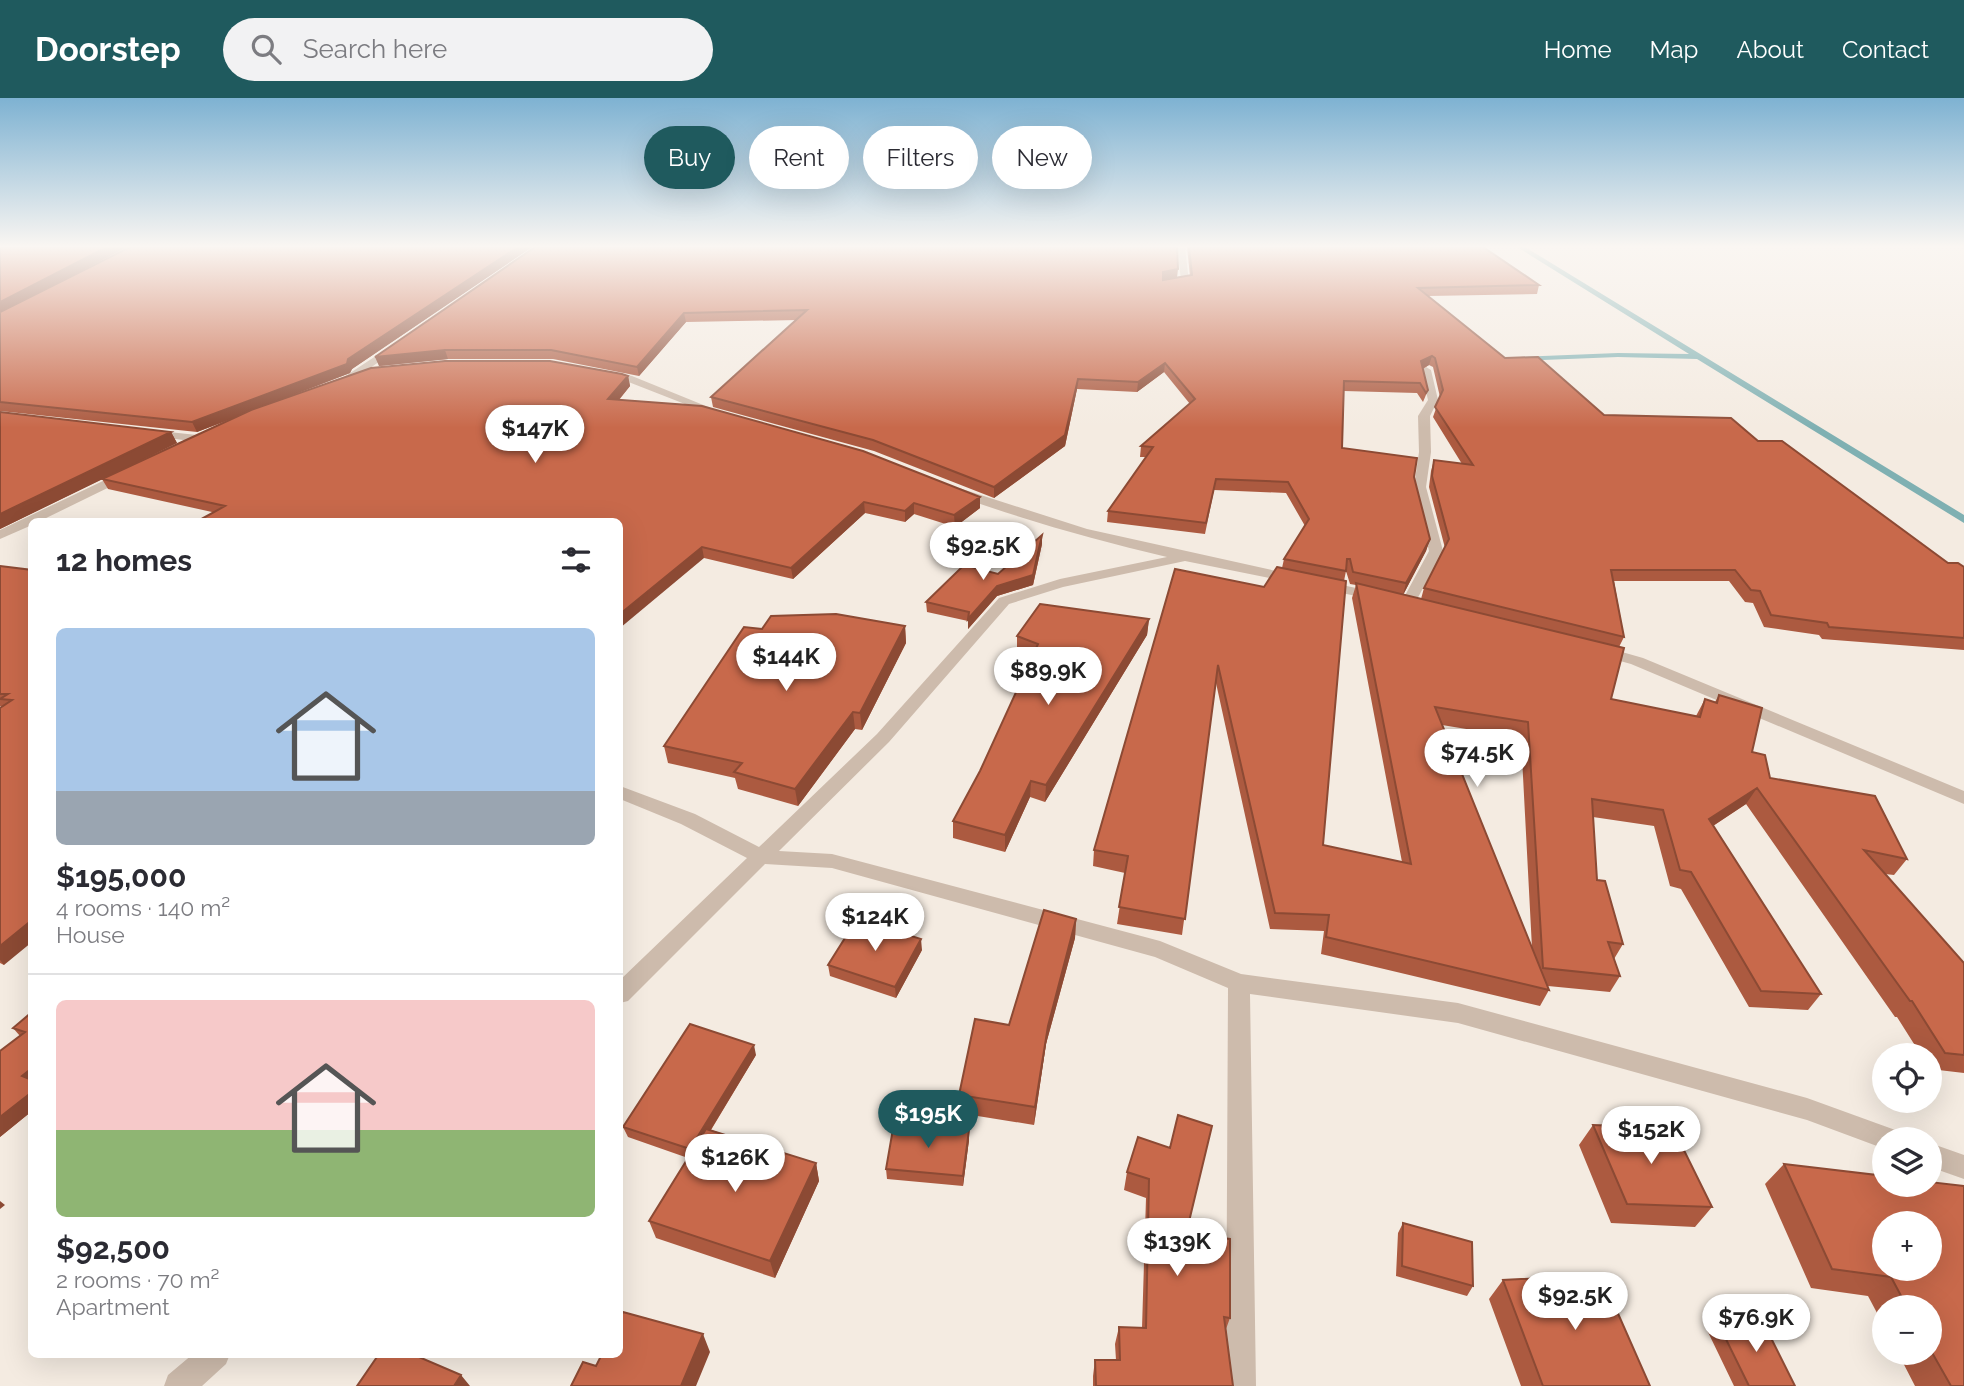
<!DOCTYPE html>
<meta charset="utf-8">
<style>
body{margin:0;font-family:Raleway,sans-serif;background:#f2f2f3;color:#2b2b33;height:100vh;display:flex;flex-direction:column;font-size:26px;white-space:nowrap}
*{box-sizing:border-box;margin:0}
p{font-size:23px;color:#7c7c81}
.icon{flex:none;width:38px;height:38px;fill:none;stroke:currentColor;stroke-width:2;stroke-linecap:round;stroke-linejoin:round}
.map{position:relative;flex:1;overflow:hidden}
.panel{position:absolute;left:28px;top:420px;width:595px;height:840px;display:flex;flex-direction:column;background:#fff;border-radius:10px;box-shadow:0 7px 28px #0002}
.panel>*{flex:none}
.guide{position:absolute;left:644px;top:28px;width:665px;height:63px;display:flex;gap:14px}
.fabs{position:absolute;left:1872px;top:945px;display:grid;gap:14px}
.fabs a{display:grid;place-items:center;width:70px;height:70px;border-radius:50%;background:#fff;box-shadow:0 7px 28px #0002;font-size:35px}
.price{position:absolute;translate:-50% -60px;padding:0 16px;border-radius:24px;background:#fff;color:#222;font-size:23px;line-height:46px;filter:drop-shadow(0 2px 4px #0008)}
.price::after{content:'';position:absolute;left:50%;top:42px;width:21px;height:16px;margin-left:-10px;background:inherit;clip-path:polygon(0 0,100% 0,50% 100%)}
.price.selected{background:#1f5a5e;color:#fff}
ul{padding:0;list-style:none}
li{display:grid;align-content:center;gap:14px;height:371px;padding:0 28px}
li+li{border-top:2px solid #e1e1e2}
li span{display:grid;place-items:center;height:217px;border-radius:10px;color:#555}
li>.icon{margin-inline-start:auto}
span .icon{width:126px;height:126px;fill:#fffc;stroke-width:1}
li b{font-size:30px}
h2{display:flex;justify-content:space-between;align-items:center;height:84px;padding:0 28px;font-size:30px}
.tag{padding:0 24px;border-radius:32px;background:#fff;box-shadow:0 7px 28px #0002;font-size:24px;line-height:63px}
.tag.selected{background:#1f5a5e;color:#fff}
header{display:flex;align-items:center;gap:42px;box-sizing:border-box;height:98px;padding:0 35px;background:#1f5a5e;color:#fff}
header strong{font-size:33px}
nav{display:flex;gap:38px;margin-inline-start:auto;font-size:24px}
.search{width:490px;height:63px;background:#f2f2f3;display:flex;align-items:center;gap:18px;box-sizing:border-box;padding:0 24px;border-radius:38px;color:#7c7c81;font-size:26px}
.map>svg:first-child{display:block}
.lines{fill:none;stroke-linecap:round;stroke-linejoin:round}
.stream{fill:#7fb0b2;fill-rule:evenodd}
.minor{fill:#cdbbac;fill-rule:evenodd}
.wall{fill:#ac5a40;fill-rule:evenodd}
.shaded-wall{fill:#8c4a34}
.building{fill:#c8694b;stroke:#8c4a34;stroke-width:2;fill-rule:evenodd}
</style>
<header>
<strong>Doorstep</strong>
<div class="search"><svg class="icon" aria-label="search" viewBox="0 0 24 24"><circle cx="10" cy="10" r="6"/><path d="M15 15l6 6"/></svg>Search here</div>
<nav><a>Home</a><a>Map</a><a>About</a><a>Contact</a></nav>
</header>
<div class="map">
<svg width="1964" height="1288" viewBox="0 0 1964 1288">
<rect width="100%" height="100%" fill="#f4ebe1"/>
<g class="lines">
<path class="stream" d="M1517,149H1525L1964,417V425L1697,261L1618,259L1517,263L1516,261L1520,259L1618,255L1689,256Z"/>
<path class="minor" d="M1177,149H1185L1189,184L1165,188V184L1181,182Z
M394,246L399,249L397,251L349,285H341V281Z
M1426,269L1431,272L1438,302L1430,318L1431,354L1426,389L1443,453L1415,505L1408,509L1401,505L1429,453L1414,389L1419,354L1418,318L1428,302L1421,272Z
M605,273L632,278L723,315L713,317L626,283L601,278L600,276Z
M150,332L197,337L211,332L217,335L198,344L146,337V333Z
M126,372L132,376L130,379L38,424H32V427L0,441V432Z
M959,390L1087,431L1294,477L1301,481L1294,485L1185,463L1063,489L1009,506L889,644L779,753L832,756L1160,843L1241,876L1458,905L1807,1000L1898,1033L1901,1041H1885V1051L1807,1022L1458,925L1250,896L1256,1288H1226L1228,890L1155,859L832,770L765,766L628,903L620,905V882L747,760L681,726L620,701V688L695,716L759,749L877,636L999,500L1060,481L1167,459C1095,442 1024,422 955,397V391Z
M1322,483L1381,495L1383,498L1376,502L1317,490L1315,487L1317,484Z
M1601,548L1643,560L1964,693V706L1631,566L1595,556L1593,553L1595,550Z
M1930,1045L1964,1057V1081L1930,1069Z
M193,1256H230L226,1266L202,1288H164L168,1277Z"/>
</g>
<path class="wall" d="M0,149H127L45,192L130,149H532L352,271L350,275L280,302L628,278L630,288L619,302L980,410L955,429L914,416L905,424L865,415L793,481L704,460L620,424L212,414L108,391L102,381L0,431V314L171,334L177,345L115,375L239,318L197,334L0,313Z
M535,149L1177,179L1190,178L1187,149H1483L1539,187L1537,196L1428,198L1505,260L1604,317L1758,343L1948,465L1964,469V552L1822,541L1819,537L1764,529L1753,505L1745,504L1729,483H1614L1624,539L1619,549L1611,601L1696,618L1705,601L1715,604L1719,597L1752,654L1770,680L1907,761L1894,777L1885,776L1964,865V975L1930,971V957H1921L1897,919H1895L1746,706L1713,728L1821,896L1808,912L1749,909L1681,791L1670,788L1654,728L1593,719L1597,782L1623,846L1614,861L1620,878L1610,894L1548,888L1549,892L1540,908L1321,856L1324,833L1270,831L1216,585L1182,837L1117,826L1125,775L1093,768L1094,752L1264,489L1282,470L1284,461L1305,428L1286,395L1214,392L1205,436L1107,424L1108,413L1146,359H1140L1141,348L1190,306L1164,274L1137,294L1077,291L1065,348L994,400L874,353L713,309L711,299L797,222L686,224L639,278L553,261H448L379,268ZM1429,267L1433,269L1440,299L1433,319L1462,366L1434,362L1431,373L1429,389L1445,450L1424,490L1421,501L1403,497L1426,453L1430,441L1414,379L1342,350L1344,293L1417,295L1423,304L1428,292L1423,271ZM1346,473L1350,486L1356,487L1352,500L1402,764L1323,747L1344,483ZM1442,627L1521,640L1532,850Z
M1042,446L1033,487L997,498L968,531V523L927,514L926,504L998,476Z
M0,468L32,472L4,867L0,865V610L2,608H0Z
M1149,521L1147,537L1045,704L1030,699L1005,754L953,740V723L980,673L1032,560L1017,553V538Z
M905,528L906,545L862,632L855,631L798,708L738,691L735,680L668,665L664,648L762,531Z
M1076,821L1075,840L1046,946L1034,1027L959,1015V997L1009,927Z
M922,852L896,900L830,878L828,867Z
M32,914V1013L0,1039L20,938L13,930Z
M756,957L711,1032L816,1065L819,1083L775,1180L656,1140L649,1123L688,1060L628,1039L623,1029Z
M1593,1027L1712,1109L1695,1129L1611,1125L1579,1047Z
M969,1032V1042L963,1088L887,1081L886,1071Z
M1138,1039L1230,1220L1226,1231L1233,1288H1093V1278L1095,1262H1116L1115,1246L1119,1229L1142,1230L1146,1100L1124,1092L1127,1074Z
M1784,1066L1964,1088V1288H1915L1898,1255H1930V1209H1885V1230L1868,1198L1811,1190L1765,1086Z
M1403,1125L1473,1188L1467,1198L1396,1178L1398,1135Z
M1503,1182L1650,1288H1521L1489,1201Z
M1717,1223L1795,1288H1734L1707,1232Z"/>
<path class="shaded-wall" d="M107,149H127L0,215V204Z
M518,149H532L352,271L350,275L197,334L192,324L348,261Z
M1178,171L1177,180L1162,182L1163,174Z
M684,215L686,224L639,278L637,269Z
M445,252L448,261L379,268L375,259Z
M1432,258L1429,267L1418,273L1421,263Z
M1165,265L1164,274L1137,294L1138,284Z
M628,278L630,288L611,311L608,301Z
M1078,281L1077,291L1065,348L994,400V389Z
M171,334L177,345L0,431V416Z
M980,399V410L955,429L954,417Z
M864,404L865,415L793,481L791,470Z
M914,405V416L905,424V413Z
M1042,437V446L1033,487L997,498L968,531V521Z
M1430,441L1426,453L1403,497L1406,485Z
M702,449L704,460L620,530V516Z
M1149,521L1147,537L1045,704L1046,687Z
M905,528L906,545L862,632L860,615Z
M853,614L855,631L798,708L795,691Z
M1031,683L1030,699L1005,754V737Z
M1757,690L1746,706L1699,737L1709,721Z
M1076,821L1075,840L1046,946L1034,1027L1035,1009L1048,928Z
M32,822V844L4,867L0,862V848Z
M921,841L922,852L896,900L895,889Z
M754,947L756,957L693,1061L690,1051Z
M32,970V987L22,978Z
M32,994V1013L0,1039V1019Z
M969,1032V1042L963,1088V1078Z
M816,1065L819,1083L775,1180L770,1163Z
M0,1103L5,1107L0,1111Z
M703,1236L710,1254L696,1288H681Z
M461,1277L470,1288H454Z"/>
<path class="building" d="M0,149H107L0,204Z
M130,149H518L348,261L347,266L192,324L0,304V214Z
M535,149H1177L1178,171L1163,174V182L1192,177L1189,149H1483L1539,187L1418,190L1505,260L1538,259L1604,317L1731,320L1758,343H1782L1948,465H1958L1964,469V540L1829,529L1827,525L1771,517L1760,493L1751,492L1735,472H1611L1624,539L1424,490L1449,441L1432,378L1434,362L1473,367L1435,309L1443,292L1435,260L1432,258L1421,263L1428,292L1426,295L1420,285L1344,283L1342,350L1417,360L1414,379L1430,441L1406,485L1353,474L1350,461H1347L1346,473L1284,461L1309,421L1288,384L1216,381L1206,425L1108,413L1153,349L1141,348L1195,301L1165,265L1138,284L1078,281L1065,337L994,389L873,342L711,299L807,212L684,215L637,269L551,252H445L375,259Z
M445,263H550L622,276L628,278L608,301L702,308L863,353L980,399L954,417L914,405L905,413L864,404L791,470L702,449L620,516V424H196L225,408L102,381L251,312L371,270Z
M0,314L171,334L0,416Z
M1042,437L1033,477L997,488L968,521L969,514L926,504L964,467L998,476Z
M0,468L32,472V822L0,848V610L12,602L0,601L8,596H0Z
M1277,469L1346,483L1323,747L1411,766L1356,485L1624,550L1611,601L1700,619L1705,601L1717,605L1719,597L1762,610L1752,654L1765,657L1770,680L1875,698L1907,761L1864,752L1964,865V957L1945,955L1912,903H1910L1757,690L1709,721L1821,896L1761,893L1691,774L1680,772L1663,712L1592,701L1597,782L1605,783L1623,846L1608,844L1620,878L1543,870L1528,624L1435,609L1549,892L1326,839L1329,817L1275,815L1218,567L1185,821L1119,809L1128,758L1094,752L1175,471L1264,489Z
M1040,506L1149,521L1046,687L1031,683L1005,737L953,723L980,673L1038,546L1017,538Z
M836,516L905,528L860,615L853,614L795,691L734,674L742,665L664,648L744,529L762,531L771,518Z
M1044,812L1076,821L1048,928L1035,1009L959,997L975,921L1009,927Z
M857,821L921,841L895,889L828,867Z
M32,914V970L22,978L32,982V994L0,1019V953L25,934L13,930Z
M690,926L754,947L690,1051L623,1029Z
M1178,1017L1212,1028L1186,1136L1230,1141V1220L1224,1219L1233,1288H1096L1095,1262H1120L1119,1229L1146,1230L1149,1081L1127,1074L1138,1039L1170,1050Z
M894,1025L969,1032L963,1078L886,1071Z
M1593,1027L1673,1030L1712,1109L1627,1106Z
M706,1031L816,1065L770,1163L649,1123Z
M1784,1066L1885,1078V1087H1930V1084L1964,1088V1288H1951L1930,1251V1209H1907L1891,1179L1832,1171ZM1885,1125H1930V1171H1885Z
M1403,1125L1472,1144L1473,1188L1402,1168Z
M1601,1177L1650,1288H1543L1503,1182Z
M623,1214L703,1236L681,1288H571L583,1264L596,1268L602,1256H620V1220Z
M1717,1223L1763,1224L1795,1288H1749Z
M379,1256H412L461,1277L454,1288H357Z"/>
<linearGradient id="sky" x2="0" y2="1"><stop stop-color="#7eb2d2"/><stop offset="0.45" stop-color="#faf6f2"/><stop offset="1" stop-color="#faf6f2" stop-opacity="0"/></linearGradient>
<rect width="1964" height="330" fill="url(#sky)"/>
</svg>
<div class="fabs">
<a><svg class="icon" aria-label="locate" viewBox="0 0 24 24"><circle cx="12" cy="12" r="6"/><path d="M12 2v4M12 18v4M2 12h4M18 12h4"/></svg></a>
<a><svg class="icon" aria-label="layers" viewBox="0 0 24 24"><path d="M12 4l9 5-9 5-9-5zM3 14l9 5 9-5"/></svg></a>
<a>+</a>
<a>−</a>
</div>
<b class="price" style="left:535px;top:367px">$147K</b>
<b class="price" style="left:983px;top:484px">$92.5K</b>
<b class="price" style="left:786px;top:595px">$144K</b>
<b class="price" style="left:1048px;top:609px">$89.9K</b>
<b class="price" style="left:1477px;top:691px">$74.5K</b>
<b class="price" style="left:875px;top:855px">$124K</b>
<b class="price selected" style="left:928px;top:1052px">$195K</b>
<b class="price" style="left:1651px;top:1068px">$152K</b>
<b class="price" style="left:735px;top:1096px">$126K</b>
<b class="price" style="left:1177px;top:1180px">$139K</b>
<b class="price" style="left:1575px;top:1234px">$92.5K</b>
<b class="price" style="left:1756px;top:1256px">$76.9K</b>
<div class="guide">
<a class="tag selected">Buy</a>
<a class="tag">Rent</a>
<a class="tag">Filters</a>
<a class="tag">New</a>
</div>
<section class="panel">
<h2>12 homes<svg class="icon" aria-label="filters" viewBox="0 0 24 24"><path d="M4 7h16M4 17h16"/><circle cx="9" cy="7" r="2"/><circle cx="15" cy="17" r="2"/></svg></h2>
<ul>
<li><span style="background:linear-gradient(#a9c7e8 75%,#9aa5b1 0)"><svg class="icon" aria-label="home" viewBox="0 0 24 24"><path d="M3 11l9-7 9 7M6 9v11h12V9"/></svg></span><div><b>$195,000</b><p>4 rooms · 140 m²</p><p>House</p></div></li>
<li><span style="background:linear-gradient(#f6c9c9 60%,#8fb573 0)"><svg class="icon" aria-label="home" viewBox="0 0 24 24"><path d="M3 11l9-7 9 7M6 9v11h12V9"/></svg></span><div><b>$92,500</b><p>2 rooms · 70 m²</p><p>Apartment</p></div></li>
</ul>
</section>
</div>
